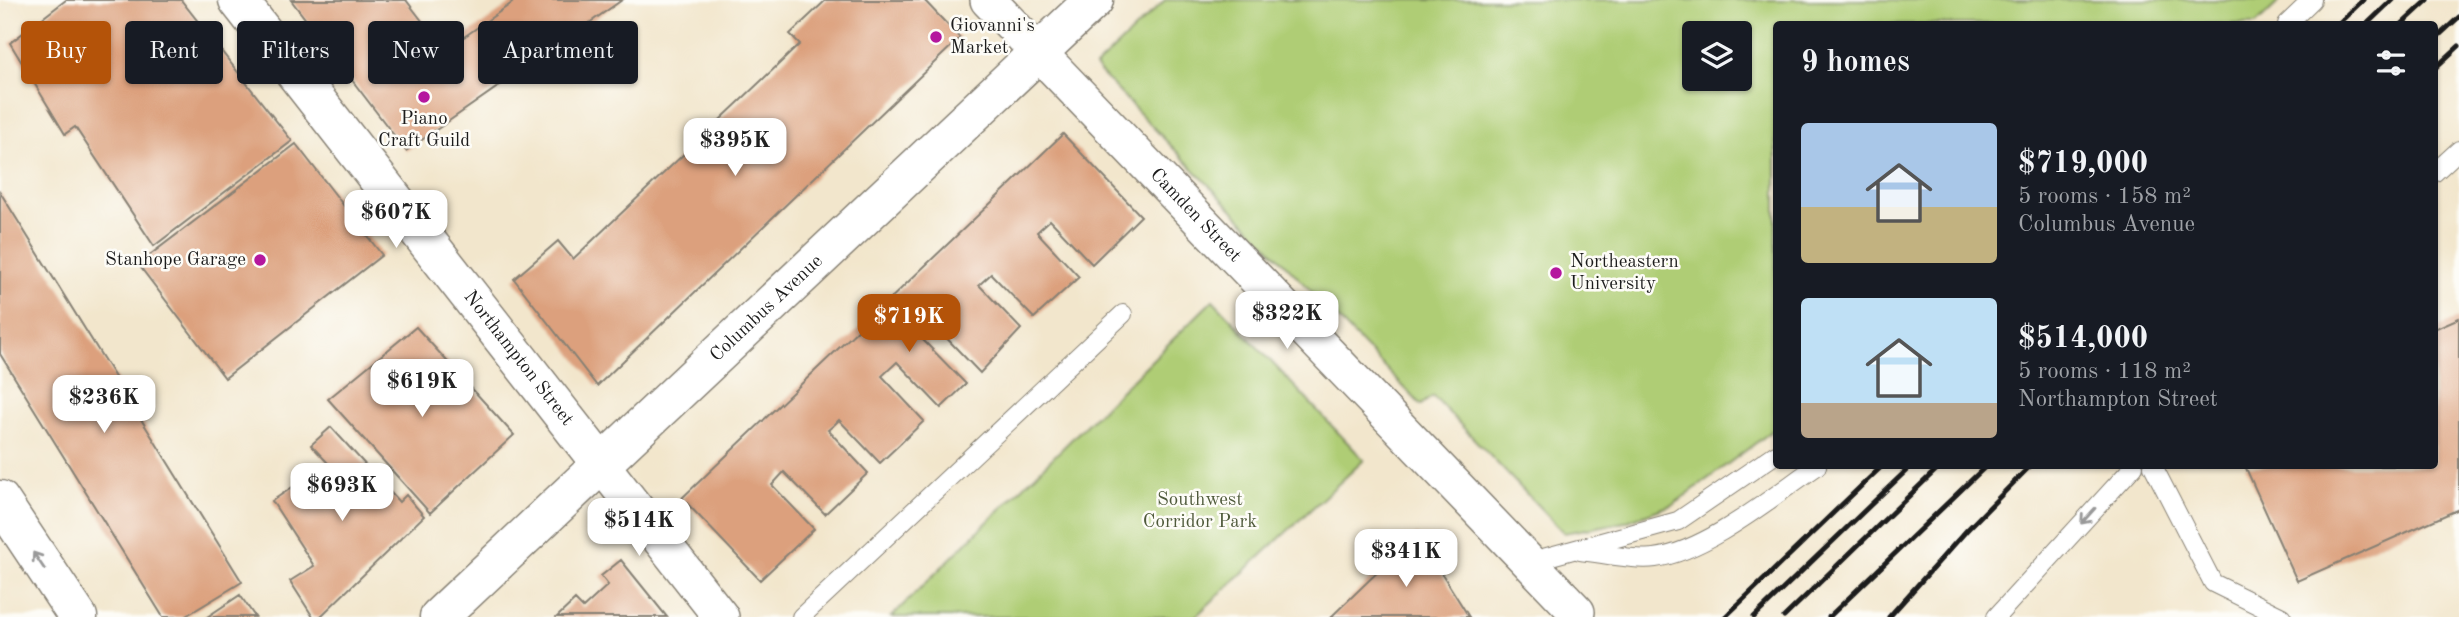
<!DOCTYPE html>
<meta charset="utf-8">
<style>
body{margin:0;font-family:"Old Standard TT",serif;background:#20242c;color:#f1f3f6;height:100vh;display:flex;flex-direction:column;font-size:26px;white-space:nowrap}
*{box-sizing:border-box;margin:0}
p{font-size:23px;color:#9ea1a6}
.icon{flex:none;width:38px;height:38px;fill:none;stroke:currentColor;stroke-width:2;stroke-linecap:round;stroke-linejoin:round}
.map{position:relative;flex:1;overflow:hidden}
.side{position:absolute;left:1773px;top:21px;width:665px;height:448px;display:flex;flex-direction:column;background:#171b24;border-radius:7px;box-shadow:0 2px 5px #0004}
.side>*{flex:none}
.banner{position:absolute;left:21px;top:21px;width:665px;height:63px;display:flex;gap:14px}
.tools{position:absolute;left:1682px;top:21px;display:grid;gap:14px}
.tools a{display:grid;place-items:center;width:70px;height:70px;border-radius:7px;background:#171b24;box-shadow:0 2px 5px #0004;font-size:35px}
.price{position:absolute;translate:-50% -60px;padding:0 16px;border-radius:14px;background:#fff;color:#222;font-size:23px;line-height:46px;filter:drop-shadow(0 2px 4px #0008)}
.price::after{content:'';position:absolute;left:50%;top:42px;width:21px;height:16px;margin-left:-10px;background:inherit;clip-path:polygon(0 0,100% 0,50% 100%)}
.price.on{background:#b45309;color:#fff}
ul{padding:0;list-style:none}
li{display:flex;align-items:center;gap:21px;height:175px;padding:0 28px}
li span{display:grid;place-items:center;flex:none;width:196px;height:140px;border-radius:7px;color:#555}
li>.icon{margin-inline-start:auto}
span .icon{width:84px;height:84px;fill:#fffc;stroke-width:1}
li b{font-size:30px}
h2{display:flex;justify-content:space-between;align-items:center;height:84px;padding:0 28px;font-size:30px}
.chip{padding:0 24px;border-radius:7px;background:#171b24;box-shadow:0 2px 5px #0004;font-size:24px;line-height:63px}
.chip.on{background:#b45309;color:#fff}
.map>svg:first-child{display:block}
.green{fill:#afcd74;stroke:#667448;stroke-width:2;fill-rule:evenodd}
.building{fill:#dca07d}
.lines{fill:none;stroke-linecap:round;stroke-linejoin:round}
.service-casing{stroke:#878174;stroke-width:20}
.minor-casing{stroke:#878174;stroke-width:38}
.tertiary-casing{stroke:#878174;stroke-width:41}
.primary-casing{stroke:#878174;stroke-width:41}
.service{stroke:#fff;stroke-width:18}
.minor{stroke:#fff;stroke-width:35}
.tertiary{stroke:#fff;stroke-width:38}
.primary{stroke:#fff;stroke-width:38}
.rail{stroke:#1c1c1c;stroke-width:5}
.oneway{stroke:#999}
.poi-dot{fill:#b5179e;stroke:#fdfcf7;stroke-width:2.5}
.labels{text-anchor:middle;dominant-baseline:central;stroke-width:5;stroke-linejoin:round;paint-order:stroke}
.poi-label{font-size:19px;fill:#1c1c1c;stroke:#fdfcf7;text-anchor:start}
.street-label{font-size:19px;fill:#1c1c1c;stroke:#fdfcf7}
.park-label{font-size:19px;fill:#4f5a3b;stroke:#fdfcf7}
</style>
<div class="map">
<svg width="2459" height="617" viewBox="0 0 2459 617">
<rect width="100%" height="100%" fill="#fdfcf7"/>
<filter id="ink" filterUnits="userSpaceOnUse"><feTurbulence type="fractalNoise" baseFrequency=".0143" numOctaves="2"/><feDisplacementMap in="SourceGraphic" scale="14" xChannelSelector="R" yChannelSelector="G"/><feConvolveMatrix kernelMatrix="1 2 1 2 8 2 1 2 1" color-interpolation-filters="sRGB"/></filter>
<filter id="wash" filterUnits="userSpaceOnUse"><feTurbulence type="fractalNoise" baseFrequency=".00686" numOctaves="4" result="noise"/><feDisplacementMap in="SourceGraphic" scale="28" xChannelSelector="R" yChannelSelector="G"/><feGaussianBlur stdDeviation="1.57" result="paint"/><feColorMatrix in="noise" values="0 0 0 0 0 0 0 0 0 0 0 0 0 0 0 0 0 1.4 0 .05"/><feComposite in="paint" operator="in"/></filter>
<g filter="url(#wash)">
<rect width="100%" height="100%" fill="#f2e6cc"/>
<path class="green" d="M1165,0H2281L2256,24H1776V428L1674,504L1625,522L1564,533L1433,396L1421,405L1095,67ZM1694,33H1740V79H1694Z
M1213,300L1364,460L1195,617H891Z"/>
<g id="blocks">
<path class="building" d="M66,0H181L292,141L154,246L75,127L65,134L10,43Z
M291,0H406L439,43L458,30L464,37L512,3L510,0H622L406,151Z
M826,0H924L960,38L597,386L514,279L558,241L573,259L800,44L790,34Z
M1063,134L1141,216L1092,264L1050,220L1037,232L1079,277L1034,318L991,274L979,285L1021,329L980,373L935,326L922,339L966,384L941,408L897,362L882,376L924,421L880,463L839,420L835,424L828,430L868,473L825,514L784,472L772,485L814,529L760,580L682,498Z
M296,144L382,255L225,378L138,264Z
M0,192L242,582L184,617H163L0,354Z
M2459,318V509L2297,581L2245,466H2434V329Z
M416,327L514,435L430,513L328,399Z
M331,427L399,502L406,495L424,516L320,617H313L290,581L314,566L272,501L328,463L311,445Z
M1417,534L1469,617H1331Z
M621,560L667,617H557L575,600L583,608L608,585L601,576Z
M240,595L255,617H207Z"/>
</g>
</g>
<g filter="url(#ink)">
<use href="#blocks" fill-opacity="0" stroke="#878174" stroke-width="2"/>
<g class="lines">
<g class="service-casing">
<path id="service" d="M2287,24L2312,0
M2434,173L2459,150
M2153,466L2213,583L2282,617
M1580,551C1600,553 1636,561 1655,558C1707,551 1773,496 1817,466
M1529,562L1678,521L1776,454
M801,617L1123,314
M1996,617L2134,466"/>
</g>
<g class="minor-casing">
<g id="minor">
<path id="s1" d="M988,0L1577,612"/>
<path d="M601,464L721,617"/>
</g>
</g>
<g class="tertiary-casing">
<g id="tertiary">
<path id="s2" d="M238,0L601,464"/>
</g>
</g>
<g class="primary-casing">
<g id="primary">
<path d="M0,500L78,617"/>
<path id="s3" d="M439,617L1094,0"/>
</g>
</g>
<use href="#service" class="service"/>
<use href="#minor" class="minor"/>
<use href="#tertiary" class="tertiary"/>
<use href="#primary" class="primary"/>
<path class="rail" d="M2338,24L2363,0
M2367,24L2392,0
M2402,24L2428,0
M2434,40L2459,17
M2434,69L2459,46
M1725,617L1882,466
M1754,617L1911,466
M1784,617L1940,466
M1829,617L1986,466
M1889,617L1967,530L2030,466"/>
</g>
<defs><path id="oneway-shaft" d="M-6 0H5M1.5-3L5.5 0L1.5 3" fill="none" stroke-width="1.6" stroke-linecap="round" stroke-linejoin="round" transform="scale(1.75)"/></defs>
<g class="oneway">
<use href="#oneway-shaft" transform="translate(2088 516) rotate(132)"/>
<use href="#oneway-shaft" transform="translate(39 561) rotate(-124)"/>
</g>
</g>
<g class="poi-dot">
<circle cx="936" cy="37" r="7"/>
<circle cx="424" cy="97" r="7"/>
<circle cx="260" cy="260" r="7"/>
<circle cx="1556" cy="273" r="7"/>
</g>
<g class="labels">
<g class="poi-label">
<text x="950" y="26">Giovanni's<tspan x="950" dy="22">Market</tspan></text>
<text x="424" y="119" text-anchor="middle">Piano<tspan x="424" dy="22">Craft Guild</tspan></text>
<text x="246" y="260" text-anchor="end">Stanhope Garage</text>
<text x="1570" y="262">Northeastern<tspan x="1570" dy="22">University</tspan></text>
</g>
<g class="street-label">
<text stroke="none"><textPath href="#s1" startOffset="299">Camden Street</textPath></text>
<text stroke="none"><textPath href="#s3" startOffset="450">Columbus Avenue</textPath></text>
<text stroke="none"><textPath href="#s2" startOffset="455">Northampton Street</textPath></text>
</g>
<g class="park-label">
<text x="1200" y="500">Southwest<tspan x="1200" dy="22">Corridor Park</tspan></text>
</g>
</g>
</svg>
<div class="tools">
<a><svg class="icon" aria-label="layers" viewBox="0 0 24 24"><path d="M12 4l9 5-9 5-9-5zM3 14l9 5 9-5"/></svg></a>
</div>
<b class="price" style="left:735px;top:178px">$395K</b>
<b class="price" style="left:396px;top:250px">$607K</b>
<b class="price" style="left:1287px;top:351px">$322K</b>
<b class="price on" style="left:909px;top:354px">$719K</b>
<b class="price" style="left:422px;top:419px">$619K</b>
<b class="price" style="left:104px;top:435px">$236K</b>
<b class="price" style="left:342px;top:523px">$693K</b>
<b class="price" style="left:639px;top:558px">$514K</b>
<b class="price" style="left:1406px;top:589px">$341K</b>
<div class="banner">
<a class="chip on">Buy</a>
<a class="chip">Rent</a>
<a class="chip">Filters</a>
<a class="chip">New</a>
<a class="chip">Apartment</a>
</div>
<section class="side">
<h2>9 homes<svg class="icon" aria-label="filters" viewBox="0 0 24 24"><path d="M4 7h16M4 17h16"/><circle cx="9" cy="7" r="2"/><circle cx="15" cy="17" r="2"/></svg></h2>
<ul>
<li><span style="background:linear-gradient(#a9c7e8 60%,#c2b280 0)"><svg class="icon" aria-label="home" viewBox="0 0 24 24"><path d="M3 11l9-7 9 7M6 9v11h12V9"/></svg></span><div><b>$719,000</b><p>5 rooms · 158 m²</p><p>Columbus Avenue</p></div></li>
<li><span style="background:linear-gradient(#bfe0f5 75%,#b9a48a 0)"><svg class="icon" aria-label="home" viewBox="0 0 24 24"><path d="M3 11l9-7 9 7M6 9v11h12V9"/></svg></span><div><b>$514,000</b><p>5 rooms · 118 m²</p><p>Northampton Street</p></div></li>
</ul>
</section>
</div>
